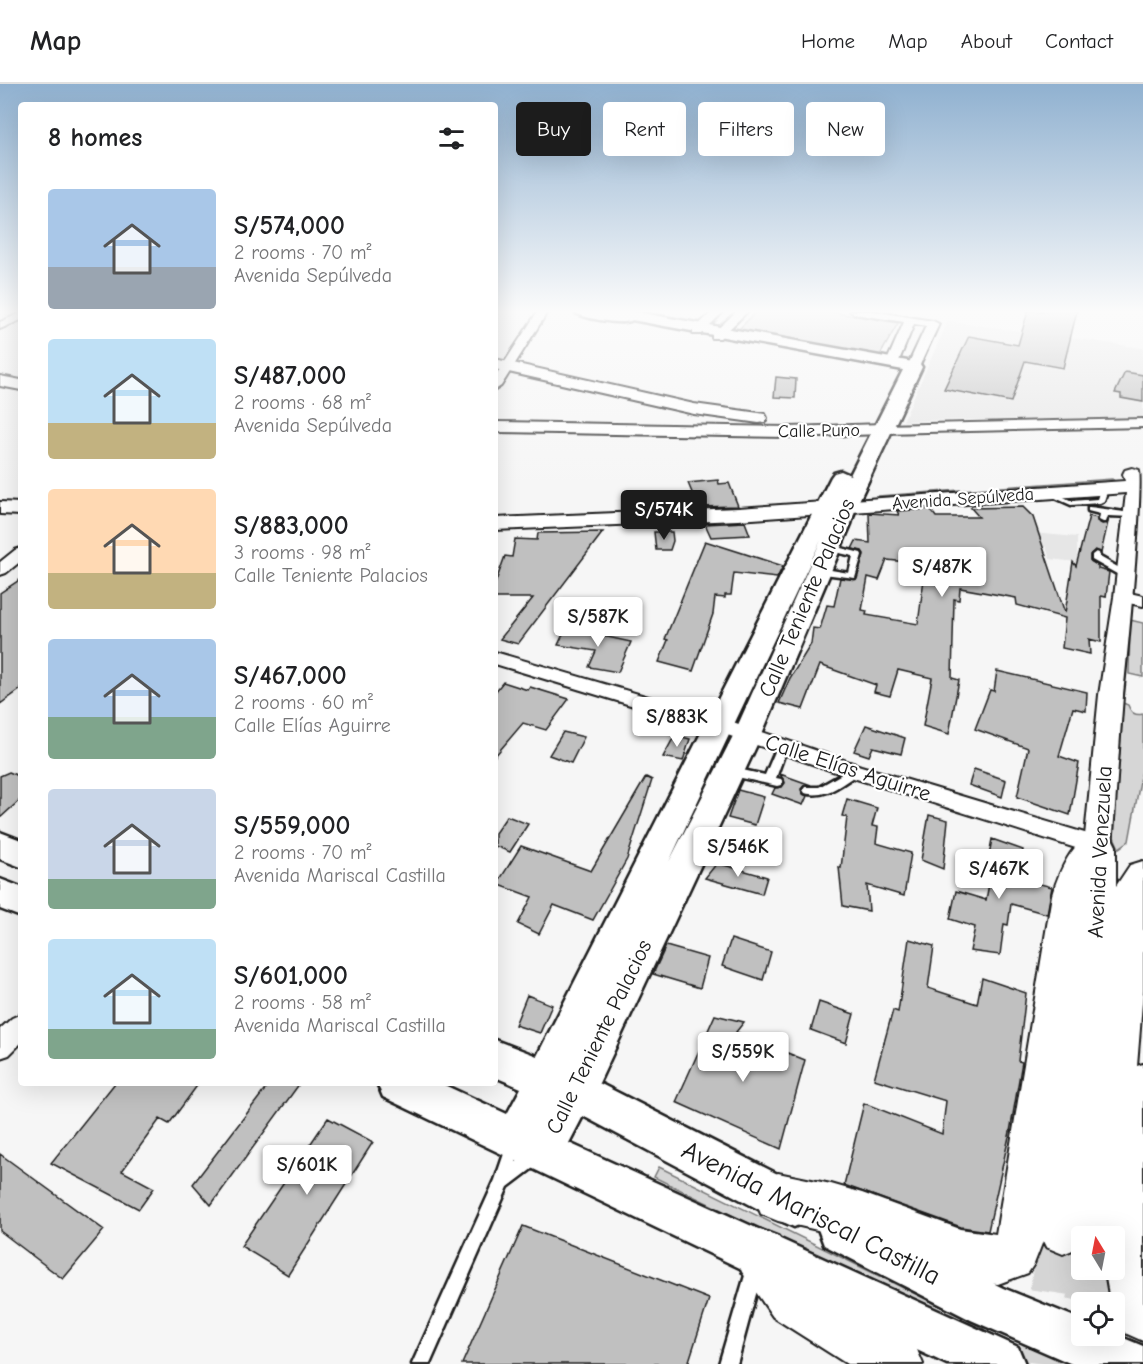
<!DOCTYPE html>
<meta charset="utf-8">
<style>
body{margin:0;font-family:"Comic Neue",sans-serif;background:#f2f2f2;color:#202124;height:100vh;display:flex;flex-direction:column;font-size:22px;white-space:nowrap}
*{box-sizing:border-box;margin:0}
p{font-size:20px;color:#757577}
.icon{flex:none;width:33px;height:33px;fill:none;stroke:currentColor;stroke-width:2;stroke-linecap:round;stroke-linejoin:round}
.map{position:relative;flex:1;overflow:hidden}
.side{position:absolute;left:18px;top:18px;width:480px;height:984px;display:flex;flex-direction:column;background:#fff;border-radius:6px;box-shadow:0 6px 24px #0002}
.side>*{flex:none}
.banner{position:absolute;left:516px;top:18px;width:537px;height:54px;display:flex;gap:12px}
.needle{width:39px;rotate:350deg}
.buttons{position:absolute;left:1071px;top:1142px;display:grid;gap:12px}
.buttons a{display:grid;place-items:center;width:54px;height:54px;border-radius:6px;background:#fff;box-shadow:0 6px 24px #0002;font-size:30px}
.price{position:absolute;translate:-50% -51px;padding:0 14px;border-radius:6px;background:#fff;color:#222;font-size:20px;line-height:39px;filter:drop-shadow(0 2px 3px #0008)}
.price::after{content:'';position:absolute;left:50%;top:36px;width:18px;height:14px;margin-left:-9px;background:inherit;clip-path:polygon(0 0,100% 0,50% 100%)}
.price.on{background:#1c1c1c;color:#fff}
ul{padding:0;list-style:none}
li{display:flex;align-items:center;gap:18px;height:150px;padding:0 30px}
li span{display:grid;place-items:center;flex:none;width:168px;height:120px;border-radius:6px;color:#555}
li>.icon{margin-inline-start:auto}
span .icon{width:72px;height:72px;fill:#fffc;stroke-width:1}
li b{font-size:26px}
h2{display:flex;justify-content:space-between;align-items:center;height:72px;padding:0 30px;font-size:26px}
.pill{padding:0 21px;border-radius:6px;background:#fff;box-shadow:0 6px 24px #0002;font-size:21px;line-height:54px}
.pill.on{background:#1c1c1c;color:#fff}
header{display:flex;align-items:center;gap:36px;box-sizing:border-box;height:84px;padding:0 30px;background:#fff;border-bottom:2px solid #e0e0e0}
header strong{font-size:28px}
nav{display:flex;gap:33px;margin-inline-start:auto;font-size:21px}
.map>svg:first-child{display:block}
.built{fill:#e6e6e6}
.green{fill:#d6d6d6;stroke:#797979;stroke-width:1.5}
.building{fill:#c0c0c0;stroke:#1c1c1c;stroke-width:1.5;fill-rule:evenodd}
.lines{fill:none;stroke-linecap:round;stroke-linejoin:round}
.primary-tunnel{stroke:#d5d5d5;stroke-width:48;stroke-dasharray:48 24;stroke-linecap:butt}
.service-casing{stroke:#1c1c1c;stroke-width:5}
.minor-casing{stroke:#1c1c1c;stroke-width:4}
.tertiary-casing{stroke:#1c1c1c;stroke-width:4}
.secondary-casing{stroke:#1c1c1c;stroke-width:5}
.primary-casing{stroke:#1c1c1c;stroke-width:4}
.service{fill:#fff;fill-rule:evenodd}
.minor{fill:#fff;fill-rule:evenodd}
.tertiary{fill:#fff;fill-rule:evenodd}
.secondary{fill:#fff;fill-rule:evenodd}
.primary{fill:#fff;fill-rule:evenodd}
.labels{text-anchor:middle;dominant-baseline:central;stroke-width:4.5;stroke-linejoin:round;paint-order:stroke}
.far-street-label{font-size:18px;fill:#1c1c1c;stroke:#fff}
.street-label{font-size:22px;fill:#1c1c1c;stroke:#fff}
.near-street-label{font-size:27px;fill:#1c1c1c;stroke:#fff}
</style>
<header>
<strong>Map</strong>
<nav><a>Home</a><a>Map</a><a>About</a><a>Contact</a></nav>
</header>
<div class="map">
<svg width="1143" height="1280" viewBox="0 0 1143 1280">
<rect width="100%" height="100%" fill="#f6f6f6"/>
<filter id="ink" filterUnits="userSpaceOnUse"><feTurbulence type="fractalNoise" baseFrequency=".0167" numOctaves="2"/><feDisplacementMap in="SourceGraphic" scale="12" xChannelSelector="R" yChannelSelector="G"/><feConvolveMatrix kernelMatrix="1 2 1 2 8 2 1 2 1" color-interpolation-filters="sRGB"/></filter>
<g filter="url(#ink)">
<path class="built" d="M948,237L1143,264V334L903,337Z
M1021,448L1077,453V478L1050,475L1046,463L1024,460Z"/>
<path class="green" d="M757,227H825L898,239L879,273L738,246Z
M1112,395L1118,399L881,416L879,412Z
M1130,536L1143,539V593L1129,590Z
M1123,619L1128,621C1131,629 1135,632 1143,630V681L1129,757L1119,764L1114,753Z
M659,1083L984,1244L981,1253L654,1093Z"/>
<path class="building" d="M1028,227H1077L1063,284L1025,277L1011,318L944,305L969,252L1018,261Z
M1125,288L1143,291V318L1121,314V310L1115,309Z
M776,293L796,295L795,314L774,313Z
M718,396L719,400L729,399L738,422L698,423L688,399Z
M1023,423L1033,433L1065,529L1073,478L1076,482L1089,432L1097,434V437L1102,440L1108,438L1101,469L1095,466L1090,471V476L1098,482V485L1109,488L1106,513L1101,512V558L1089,555L1090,570L1062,564L1065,534L1017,521L1016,514L960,504L959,516L954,515L952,594L959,596L949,650L923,642L932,594L898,586L890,612L874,608L876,601L820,581L803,625L779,619L790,594L811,560L813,544L820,545L827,521L834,522L840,494L857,495L864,470L862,467L852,465L856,457L870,459L869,429L899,431L897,427L930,425L936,433H979L971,424ZM887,476L926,480L918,540L866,531L867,527L862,526L868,493L879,496Z
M745,438L750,451L711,453L705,440Z
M603,448L518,560L500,555L533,514H495V500L505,472L512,473L515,455L537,456L538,449Z
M654,448H672L673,457L670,466H656Z
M705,457L783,482L777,494L734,489L731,511H725V514L715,513L713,530L693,587L659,578L668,556L665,555Z
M21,495V605L0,620V509Z
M566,544L631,558L618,588L589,583L596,567L558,561Z
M997,587L1087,608L1086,627L1073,624L1059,672L1079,679L1070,731L1017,713L1028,664L975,645L990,606L994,607Z
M503,598L528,606L530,603L569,615L546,646L523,639L495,672V608Z
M866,641L905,654L901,670L873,663L869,672L854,667Z
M563,648L584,653L571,679L549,671Z
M675,651L690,655L683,677L663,673Z
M974,685L1006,696L1002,713L969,701Z
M9,688L21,693V715L0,734V692Z
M780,690L811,701H805L801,705L803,710L807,712L803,721L772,710L775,704L782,703L785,699Z
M646,693L652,696L627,775L593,836L554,821L539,850L518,840L532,813L497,800L521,762L591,787Z
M738,706L764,713L755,741L728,734Z
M847,715L877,724L872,742L878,743L876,759L911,769L904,812L867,801L869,827L843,822L839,783L841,784L847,733L842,732Z
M929,731L948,736L943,785L921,776Z
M507,732L528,740L510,768L495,762V749Z
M992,755L1023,766L1017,794L1052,803L1047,830L1011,820L1008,841L1004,840L1000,871L970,867L975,843L950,835L956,807L986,816L994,773L989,771Z
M717,779L767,793L762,810L705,794Z
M731,855L771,868L763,896L722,882Z
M909,855L934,862L928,904L977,920L982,894L1026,909L1018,977L1022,978L1010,1048L988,1147L961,1143L844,1101L864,1019L942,1050L946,1017L874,995L893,926L898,928Z
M666,862L708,874L700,904L653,890Z
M527,911L552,921L540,949L515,941Z
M819,918L854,930L846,959L811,946Z
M715,931L744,938L736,948L805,976L781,1065L676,1018Z
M115,999H199L169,1040L160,1035L122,1087L154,1104L139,1125L51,1079Z
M270,999H300L211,1121L193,1100Z
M328,1034L373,1058L288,1191L241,1162Z
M0,1070L104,1146L63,1195L0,1147Z
M523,1142L709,1215L688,1280H462Z"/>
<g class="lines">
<path class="primary-tunnel" d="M1090,1218L1095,1185
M1043,1280L1063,1146"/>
<g class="service-casing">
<path id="service" d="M1101,403H1107L1108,405L1104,417L1100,419L1071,421L1044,409L1045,407H1051L1072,417L1097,415Z
M1088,423C1093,423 1133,429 1136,431L1132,433L1108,432L1106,438H1103L1099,436L1100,430L1088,427Z
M829,461L861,469L862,471L855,494L816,489V485L819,484L849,489L853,472L826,466L825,464Z
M1096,468L1099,469L1100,473L1130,490V494H1124L1092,476V471Z
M782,659L787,663L776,694L781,695L783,698L781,701L777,702L729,691L725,690L723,687L725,684L729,683L765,691L777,663Z
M854,683L858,684L860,687L858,690C840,701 826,715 805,709L803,706L805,703H819Z
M513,1055L518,1058L521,1063L516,1078L536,1065L541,1068L544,1073L541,1078L508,1103L430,1280H412L495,1096L508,1058Z
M754,1180L760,1182L762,1188L737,1280H719L746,1188L748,1182Z"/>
</g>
<g class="minor-casing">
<path id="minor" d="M538,227H548L501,302L495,306V293Z
M713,227H724L701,250H693V246Z
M737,227H748L720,254H712V250Z
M850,227H872L933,237L939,240L919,283L913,287L907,283L926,242L914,240L898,279L892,283L886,279L904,238L855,230Z
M21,229V236L0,245V238Z
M1143,335V343L883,349L876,345L883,341Z
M21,464V477L6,489L0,491V478L15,466Z
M1125,508L1143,512V522L1119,517L1117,513Z
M495,568L727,636L861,682L1098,753L1106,756L1109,762L1106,768L1098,771L847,692L713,646L495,580Z
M21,930V959L9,971L0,974V945L12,934Z"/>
</g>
<g class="tertiary-casing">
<path id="tertiary" d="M495,275L694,320L759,329L765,330L767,334L765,338L759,339L694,330L495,285Z
M0,292L21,296V306L0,302Z
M495,338L789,343L883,340L889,341L892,345L889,349L883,350L789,353L495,348Z
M1132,384L1139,386C1143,409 1127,575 1123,612C1119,662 1116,712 1112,762L1108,770L1098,773L1088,770L1084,762L1099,611L1114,513L1126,409L738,436L495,446V434L738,424L1125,397L1123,390L1125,386Z
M0,418L21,419V431L0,430Z"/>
</g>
<g class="secondary-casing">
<path id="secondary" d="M573,227H631L913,278L919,279L922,283L856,423L851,440L761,652L599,999L809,1106L816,1121L809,1136L794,1143L779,1136L583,1032L569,1059L1018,1263L1025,1280H947L744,1186L383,1013L377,999H440L507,1030L521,1004L495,993V956L537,972L831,393L834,389L841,387L850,391L903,286L632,236C624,242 580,234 573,227ZM821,456L733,652L669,778Z
M0,748L21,756V783L0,775Z
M0,795L21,803V833L0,825Z
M840,1123L1003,1204L1082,1236V1251L1114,1250L1143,1262V1280H1072L971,1236L824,1161L818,1145L824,1129Z"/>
</g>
<g class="primary-casing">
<path id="primary" d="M1098,748L1111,752L1116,762V802L1130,781L1143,777V907L1137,982L1143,980V1257L1125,1249L1114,1227V1218L1110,1217L1105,1188V1185H1114V1152H1082V1167L1080,1163L1063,1170L1046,1163L1043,1157L1034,1180L1028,1189L998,1200L980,1199L937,1187L852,1154L778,1137L761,1130L754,1113L761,1096L778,1089L831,1100L862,1109L960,1145L996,1150L1052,811C1060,786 1071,757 1098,748Z
M760,1145L778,1152L809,1197L915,1261L923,1280H847L773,1233L742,1188L735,1170L742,1152Z"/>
</g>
<use href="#service" class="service"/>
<use href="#minor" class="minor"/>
<use href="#tertiary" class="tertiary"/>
<use href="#secondary" class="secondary"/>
<use href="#primary" class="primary"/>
</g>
</g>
<linearGradient id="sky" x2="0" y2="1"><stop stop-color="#90b1d0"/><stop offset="0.56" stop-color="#fbfbfb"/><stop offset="1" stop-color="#fbfbfb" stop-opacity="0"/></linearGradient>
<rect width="1143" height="406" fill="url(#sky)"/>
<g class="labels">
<g class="far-street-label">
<text transform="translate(819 347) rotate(-1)">Calle Puno</text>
<text transform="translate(963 415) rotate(-4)">Avenida Sepúlveda</text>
</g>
<g class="street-label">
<text transform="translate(807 514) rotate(-67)">Calle Teniente Palacios</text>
<text transform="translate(848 684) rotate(18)">Calle Elías Aguirre</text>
<text transform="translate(1100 768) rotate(-87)">Avenida Venezuela</text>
<text transform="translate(599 953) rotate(-64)">Calle Teniente Palacios</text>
</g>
<g class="near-street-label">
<text transform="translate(811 1129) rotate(27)">Avenida Mariscal Castilla</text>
</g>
</g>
</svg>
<div class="buttons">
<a><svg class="needle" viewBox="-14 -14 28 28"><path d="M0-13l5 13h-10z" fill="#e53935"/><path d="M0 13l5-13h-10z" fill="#757577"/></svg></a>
<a><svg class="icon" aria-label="locate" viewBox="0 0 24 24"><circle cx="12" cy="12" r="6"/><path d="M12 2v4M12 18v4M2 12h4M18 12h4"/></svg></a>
</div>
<b class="price on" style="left:664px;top:457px">S/574K</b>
<b class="price" style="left:942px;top:514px">S/487K</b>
<b class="price" style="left:598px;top:564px">S/587K</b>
<b class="price" style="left:677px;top:664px">S/883K</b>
<b class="price" style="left:738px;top:794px">S/546K</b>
<b class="price" style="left:999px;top:816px">S/467K</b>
<b class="price" style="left:743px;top:999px">S/559K</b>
<b class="price" style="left:307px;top:1112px">S/601K</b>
<div class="banner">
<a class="pill on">Buy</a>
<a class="pill">Rent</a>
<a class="pill">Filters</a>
<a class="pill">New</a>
</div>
<section class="side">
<h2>8 homes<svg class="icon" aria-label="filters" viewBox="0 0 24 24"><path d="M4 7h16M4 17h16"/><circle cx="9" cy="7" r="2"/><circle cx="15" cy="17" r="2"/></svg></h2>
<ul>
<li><span style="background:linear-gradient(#a9c7e8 65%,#9aa5b1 0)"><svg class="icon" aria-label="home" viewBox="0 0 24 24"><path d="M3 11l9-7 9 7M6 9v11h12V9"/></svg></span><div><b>S/574,000</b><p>2 rooms · 70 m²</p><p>Avenida Sepúlveda</p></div></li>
<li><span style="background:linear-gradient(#bfe0f5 70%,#c2b280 0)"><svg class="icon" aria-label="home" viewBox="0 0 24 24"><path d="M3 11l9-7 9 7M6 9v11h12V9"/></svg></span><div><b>S/487,000</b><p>2 rooms · 68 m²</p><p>Avenida Sepúlveda</p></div></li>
<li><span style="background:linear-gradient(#ffd9b3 70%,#c2b280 0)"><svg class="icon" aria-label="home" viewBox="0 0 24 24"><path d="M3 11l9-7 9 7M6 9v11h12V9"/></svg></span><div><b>S/883,000</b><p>3 rooms · 98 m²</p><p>Calle Teniente Palacios</p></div></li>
<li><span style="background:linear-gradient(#a9c7e8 65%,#7fa58c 0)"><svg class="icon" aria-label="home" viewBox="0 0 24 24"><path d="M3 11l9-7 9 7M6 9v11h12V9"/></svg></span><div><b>S/467,000</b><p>2 rooms · 60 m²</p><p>Calle Elías Aguirre</p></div></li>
<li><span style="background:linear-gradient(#c9d6e8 75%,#7fa58c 0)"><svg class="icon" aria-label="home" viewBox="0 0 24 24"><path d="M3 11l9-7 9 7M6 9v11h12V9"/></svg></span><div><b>S/559,000</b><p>2 rooms · 70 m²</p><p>Avenida Mariscal Castilla</p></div></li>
<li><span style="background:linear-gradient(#bfe0f5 75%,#7fa58c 0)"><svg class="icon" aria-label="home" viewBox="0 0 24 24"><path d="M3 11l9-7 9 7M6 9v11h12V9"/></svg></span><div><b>S/601,000</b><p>2 rooms · 58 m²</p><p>Avenida Mariscal Castilla</p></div></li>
</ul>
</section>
</div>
